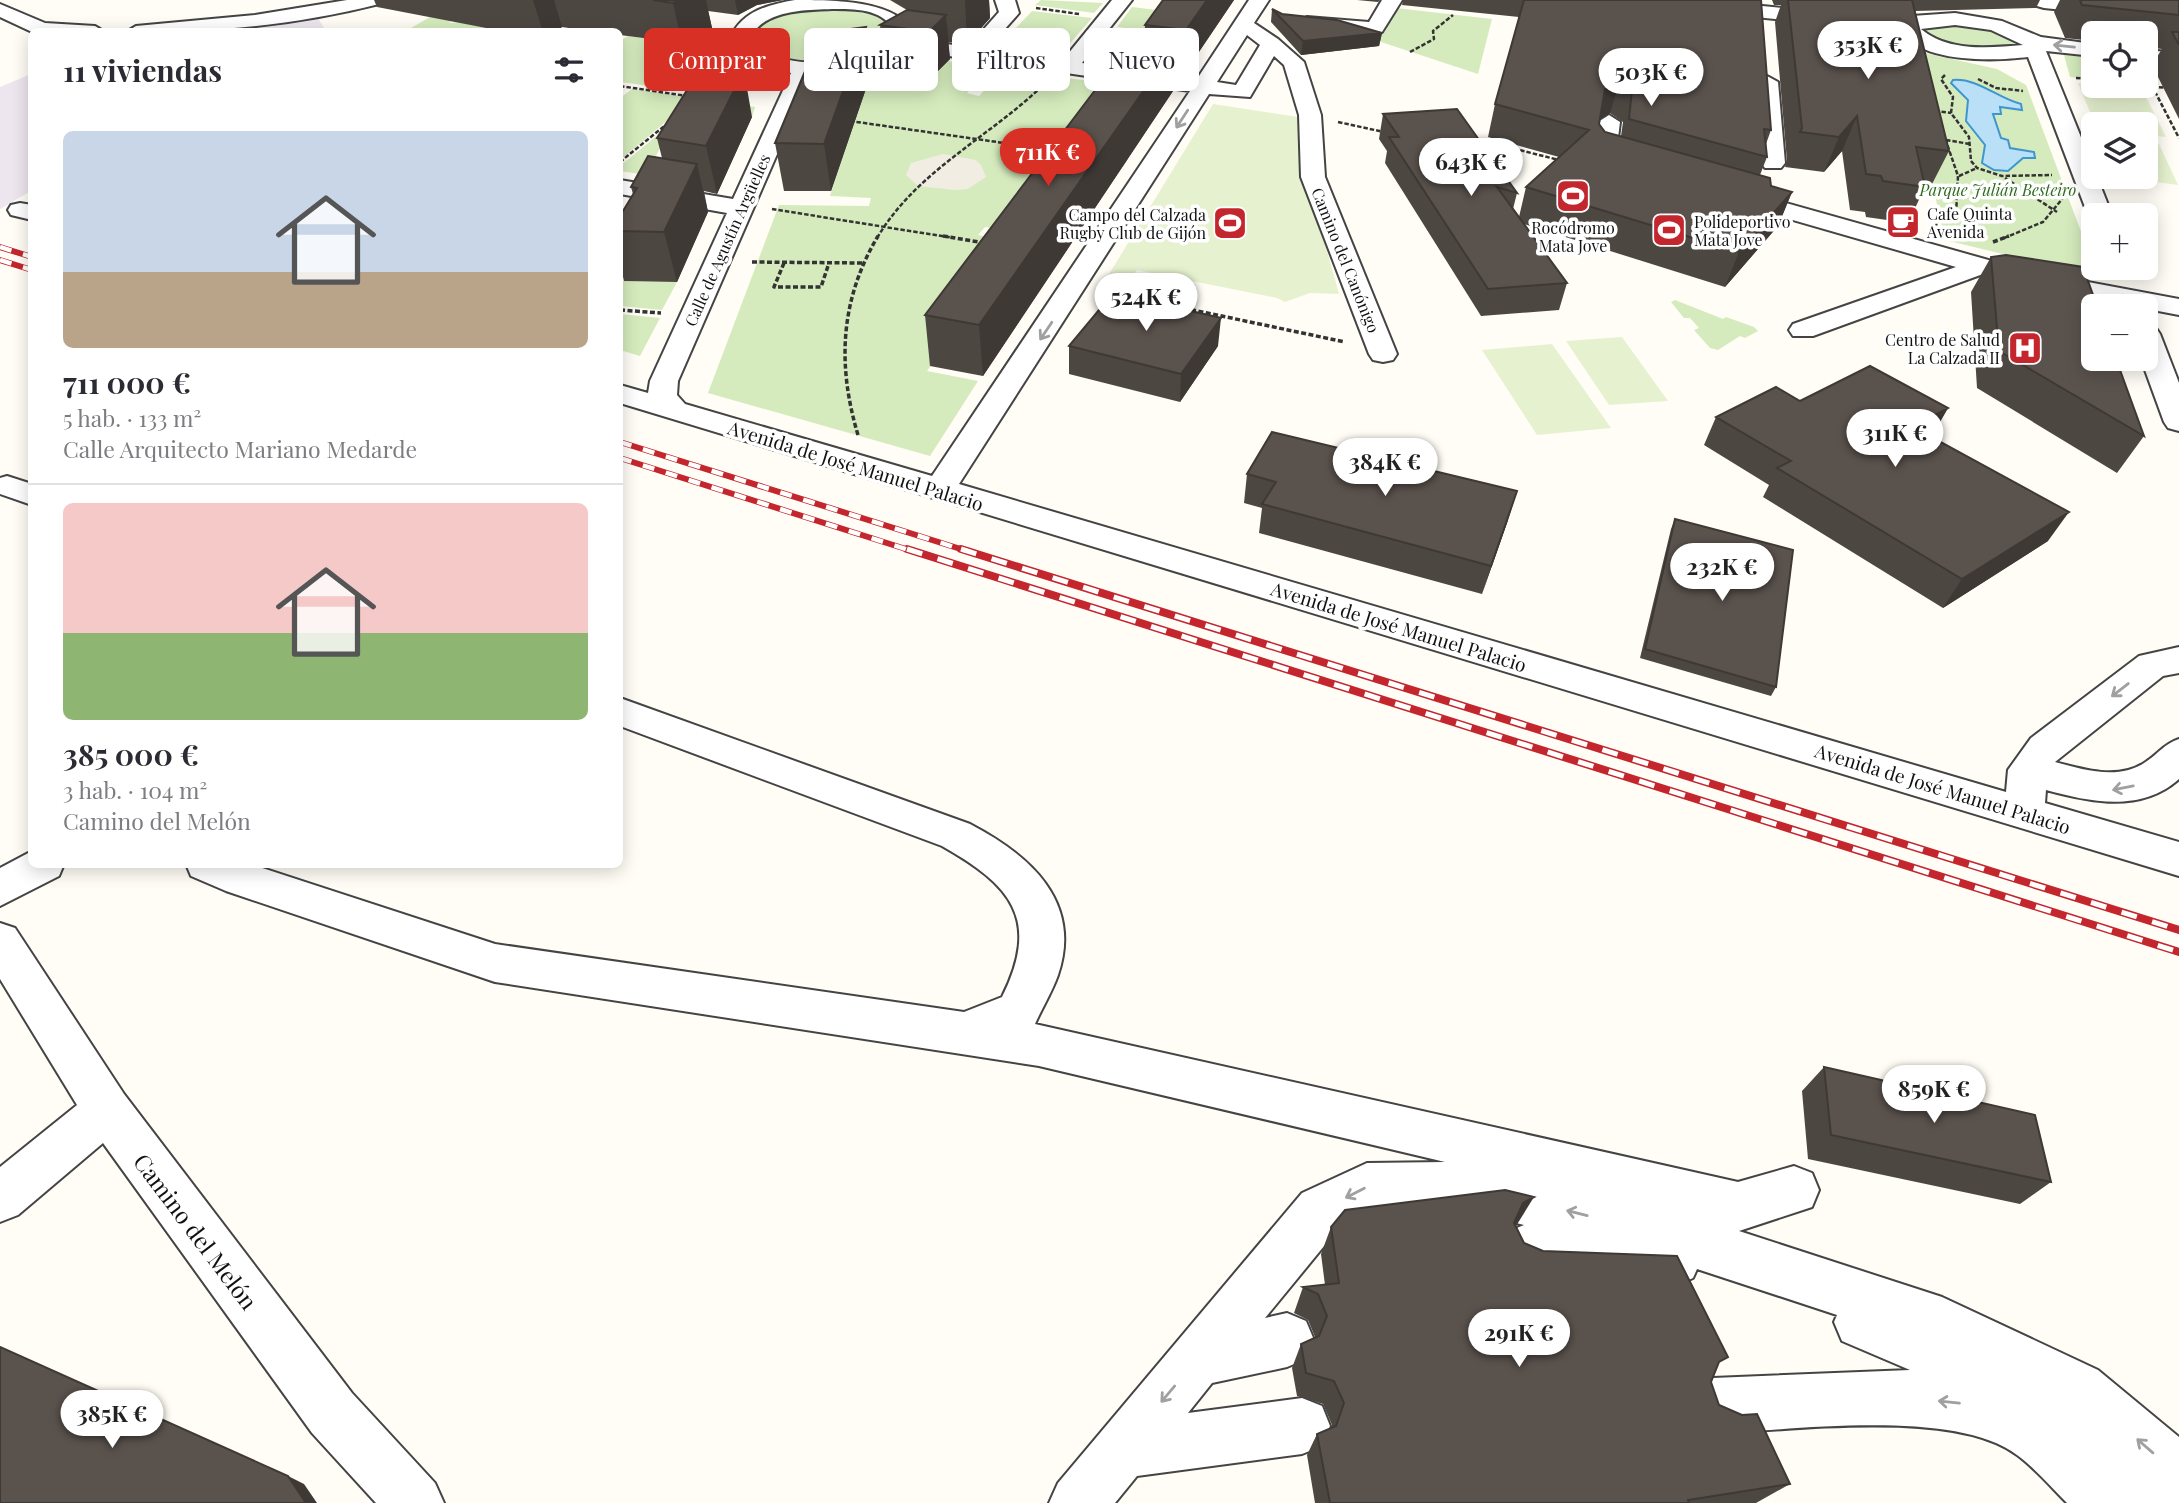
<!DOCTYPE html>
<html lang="es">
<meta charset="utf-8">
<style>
body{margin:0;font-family:"Playfair Display",serif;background:#f2f2f3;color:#2b2b33;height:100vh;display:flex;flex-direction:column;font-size:26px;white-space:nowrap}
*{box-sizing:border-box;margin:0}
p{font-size:23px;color:#7c7c81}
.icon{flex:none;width:38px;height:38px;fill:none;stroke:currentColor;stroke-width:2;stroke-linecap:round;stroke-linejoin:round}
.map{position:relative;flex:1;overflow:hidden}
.panel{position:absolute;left:28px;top:28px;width:595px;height:840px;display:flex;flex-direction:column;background:#fff;border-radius:10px;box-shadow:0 4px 18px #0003}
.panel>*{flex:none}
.top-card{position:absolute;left:644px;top:28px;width:665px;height:63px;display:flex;gap:14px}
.tools{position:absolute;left:2081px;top:21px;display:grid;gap:14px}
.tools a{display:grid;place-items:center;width:77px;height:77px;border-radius:10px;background:#fff;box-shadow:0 4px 18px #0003;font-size:35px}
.price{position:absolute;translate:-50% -60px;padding:0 16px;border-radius:24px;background:#fff;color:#222;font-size:23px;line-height:46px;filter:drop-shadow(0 2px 4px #0008)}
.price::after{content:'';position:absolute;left:50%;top:42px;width:21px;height:16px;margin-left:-10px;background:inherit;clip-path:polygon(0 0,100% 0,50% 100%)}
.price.selected{background:#d93025;color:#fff}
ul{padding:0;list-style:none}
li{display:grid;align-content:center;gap:14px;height:371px;padding:0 35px}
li+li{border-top:2px solid #e1e1e2}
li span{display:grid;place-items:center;height:217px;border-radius:10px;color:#555}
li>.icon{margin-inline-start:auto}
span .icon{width:126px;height:126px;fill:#fffc;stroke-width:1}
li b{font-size:30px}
h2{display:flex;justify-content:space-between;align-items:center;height:84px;padding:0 35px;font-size:30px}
.pill{padding:0 24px;border-radius:10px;background:#fff;box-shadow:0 4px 18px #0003;font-size:24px;line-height:63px}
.pill.selected{background:#d93025;color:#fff}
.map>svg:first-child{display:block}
.industrial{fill:#eee6ef}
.green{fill:#d5ebbd}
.pitch{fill:#e6f2cf}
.plaza{fill:#f1ede2}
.water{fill:#b9e0f7;stroke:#3f96cf;stroke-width:2}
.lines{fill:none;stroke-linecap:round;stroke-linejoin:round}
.minor-casing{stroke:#444;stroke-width:4}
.path-far1{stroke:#333;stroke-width:2.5;stroke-dasharray:4.5 2;stroke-linecap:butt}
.path{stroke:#333;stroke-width:3.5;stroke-dasharray:5 2.5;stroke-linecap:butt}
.minor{fill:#fff;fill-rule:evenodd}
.rail-far1-casing{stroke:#c4262e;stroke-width:6}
.rail-casing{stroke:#c4262e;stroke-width:8}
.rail-far1{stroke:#fff;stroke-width:4.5;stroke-dasharray:12;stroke-linecap:butt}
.rail{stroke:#fff;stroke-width:5;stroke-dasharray:16;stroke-linecap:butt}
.wall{fill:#4d4742;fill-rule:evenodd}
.shaded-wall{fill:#3f3936}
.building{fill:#5a524d;stroke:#3f3936;stroke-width:2}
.oneway{stroke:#a0a0a0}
.labels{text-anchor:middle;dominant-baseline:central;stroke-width:7;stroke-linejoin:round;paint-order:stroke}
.far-park-label{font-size:16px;font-style:italic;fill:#2f6b1f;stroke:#fff}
.far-poi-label{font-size:16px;fill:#111;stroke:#fff;text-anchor:start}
.far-street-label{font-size:16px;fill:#111;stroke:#fff}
.street-label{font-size:19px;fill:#111;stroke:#fff}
.near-street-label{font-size:23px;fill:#111;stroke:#fff}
</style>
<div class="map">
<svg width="2179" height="1503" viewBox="0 0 2179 1503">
<rect width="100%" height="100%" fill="#fffdf5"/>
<path class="industrial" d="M316,15L326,31L168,32L215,27Z
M31,74V191L0,209V87Z"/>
<path class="green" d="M1041,0L1103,3L1094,13L1035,5Z
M1132,7L1206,16L1193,36L1117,27Z
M545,8L507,31L404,32L430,17L453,20L449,23L496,19Z
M837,8L875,15L886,22V40C857,61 777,75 754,40L755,32C777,10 808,9 837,8Z
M1396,8L1492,19L1478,74L1369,38L1373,32H1385Z
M1032,11L1092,18L1059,56L998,47Z
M1933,23L1982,26L2022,44C1996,59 1944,44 1919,31L1922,26Z
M628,36L680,43L691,65L710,79L694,92L620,82V41Z
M1902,48L1997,69L2026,85L2098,277L1945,240Z
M2064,55L2093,57V79L2070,77Z
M948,61L989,68L967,93L979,96L1003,70L1131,86L1089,144L1047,138L1041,145L1128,159L1123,167L1073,159L1020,232L985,227L978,235L1066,251L1060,259L995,276L927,371L978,381L930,456L708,393L779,205L869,206L871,198L830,196L863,87L912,74L934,76Z
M632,89L694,98L620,160V98Z
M701,99L755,107L752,117L709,116L668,132L651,166L640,174L620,171V166Z
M620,281H625L677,282L662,310L620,306Z
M1675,300L1723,319L1726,317L1754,327L1758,331L1745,338L1740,336L1718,350L1710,348L1694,330L1699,328L1690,318H1684L1671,302Z
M620,314L660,318L640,356L620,350Z"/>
<path class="pitch" d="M2078,83L2143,91L2166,137L2146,135V124H2095Z
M1213,104L1305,118L1306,175L1339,294L1310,293L1285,302L1277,298L1137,270L1124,288L1103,284Z
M2146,142L2159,144L2178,185L2121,177H2146Z
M1622,337L1668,401L1609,405L1566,341Z
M1552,344L1611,428L1537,435L1482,350Z"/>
<path class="plaza" d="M943,154L976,160L981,165L986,177L968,189L955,190L918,186L906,175L911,163Z"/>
<path class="water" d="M1953,80C1978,78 1997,98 2021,104L2022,110L2000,107L2001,114H1993L2001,138L2008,140L2010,148L2034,152L2035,158H2023L2008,171L1994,170L1982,163L1985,145L1966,121L1968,100L1951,83Z"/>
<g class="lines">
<g class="minor-casing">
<path id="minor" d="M347,0H382L379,4C292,26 215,32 126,32L136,26L255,15Z
M795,0C834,0 898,0 914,34L911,39L968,47L999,12L995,0H1015L1019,13L987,49L1063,60L1112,0H1132L1082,63L1197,79L1249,0H1269L1254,23L1278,39L1304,62L1321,115L1325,177L1397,354L1393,360L1383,362L1373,360L1369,354L1301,177L1299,115L1284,65L1274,56L1250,97L1209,94L959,484L2006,792L2008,770L2031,738L2139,656L2179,647V673L2163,676L2055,762C2085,770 2120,781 2147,761C2159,753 2164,744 2179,739V779C2141,813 2090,802 2046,790L2045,803L2179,842V876L620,403V385L648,393L650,381L727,213L620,194V180L733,199L791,73L745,60L728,43C739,12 766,5 795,0ZM832,9C853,9 886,8 894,33C859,68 787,73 749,42C759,10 804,10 832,9ZM1247,35L1260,45L1236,85L1217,82ZM900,49L1190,91L932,476L685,404L677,395L678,381L812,74C841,74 877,68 900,49Z
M1382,0H1402L1382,32L1307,29L1297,23L1307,17L1369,22Z
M1635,0H1703L1883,18L1955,13L2002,21L2041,37L2093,44V56L2046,51L2093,167V177H2097L2112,215H2093V221L2088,215L2028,57C1996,61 1917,64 1901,29L1883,30L1645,6ZM1955,25L1991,30L2023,45C1990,48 1948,52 1921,29Z
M2036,0H2081L2179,10V22L2044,8L2037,6Z
M0,4L45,23L95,26L105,32H32L0,17Z
M2146,50L2179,53V65L2146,62Z
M1767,76L1778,82L1785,163L1781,168H1765L1761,163L1756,82Z
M1609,115L1620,122L1616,154L1638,161L1642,166L1638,171C1626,174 1600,169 1592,158L1598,122Z
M1736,189L2024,270L2179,299V315L2021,285L1983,274L1813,336H1793L1789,330L1793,324L1956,267L1727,201L1724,196L1727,191Z
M20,203L32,205V220L11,215L8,210L11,205Z
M2146,326L2156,328L2160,334L2179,383V431L2168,428L2164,422L2141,359H2146Z
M7,476L32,484V505L0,494V478Z
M620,698L970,824C1029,855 1083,901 1058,975C1052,992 1042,1008 1035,1024L1738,1182L1794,1166L1812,1173L1819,1190L1812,1207L1739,1231L1942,1297L2098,1370L2179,1437V1503H2067C2051,1487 2035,1468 2017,1455C1955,1408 1791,1430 1713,1434L1693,1426L1685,1406L1693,1386L1713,1378L1910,1370L1842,1341L1834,1322L1837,1315L1697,1269L1693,1278L1675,1286L1648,1279L1525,1276L1507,1268L1499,1250L1507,1232L1524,1225L1465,1210L1371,1211L1338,1229L1265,1318L1287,1313L1306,1321L1314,1340L1306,1359L1287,1367L1212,1383L1188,1413L1302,1398L1322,1406L1330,1426L1322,1446L1302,1454L1137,1476L1115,1503H1049L1058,1483L1302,1193L1367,1163L1445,1162L1039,1066L495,982L226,891L191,876L186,864H250L495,944L964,1012L1002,997C1041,919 1011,885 942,846L620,726Z
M32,851V864H64L59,876L0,906V868Z
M0,923L15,928L124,1094L352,1393L435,1483L444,1503H376L312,1433L103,1143L18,1215L0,1222V1167L77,1105L0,979Z"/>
</g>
<path class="path-far1" d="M1036,8L1079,14
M1410,52L1434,39L1433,31L1453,15
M1945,75L1941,79L1953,97L1951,113L1969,137L1971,161L1977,168L2002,176L2052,175
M2076,78L2093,79
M1978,79L1996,88L2023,91
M2149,80L2179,138
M620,86L687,96
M2146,86L2179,89
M1935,111L1951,113
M850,121L1053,150
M1338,122L1384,132
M1476,139L1559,160
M1946,140L1970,144
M620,162L668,123
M1959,176L1977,168
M2005,178L2057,212
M772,209L954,238
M1937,228L1935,219L1956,215L1958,176L1945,138
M877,238C916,172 986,139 1040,88
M2004,238L2043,222L2063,198"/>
<path class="path" d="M943,236L985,243
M1993,242L2009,236
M752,262L863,263
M784,263L774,287H821L829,263
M1103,291L1345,342
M620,310L661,313
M858,435C837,365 840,300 878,236"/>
<use href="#minor" class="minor"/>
<g class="rail-far1-casing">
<path id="rail-far1" d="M0,247L32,257
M0,260L32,270
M620,442L967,551
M620,458L912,551"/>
</g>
<g class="rail-casing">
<path id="rail" d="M907,549L2179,952
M961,549L2179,930"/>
</g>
<use href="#rail-far1" class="rail-far1"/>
<use href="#rail" class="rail"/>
</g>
<path class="wall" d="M374,0H783L757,5L738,15L708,11L712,28L682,43L620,35V32H596L562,27L555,32H507L377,7Z
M890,0H989L990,18L967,44L948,42L950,59L933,76L885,70L880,25L907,10Z
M1163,0H1234L1184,74L1173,73V91L983,376L930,366L925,315L1144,42L1145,25Z
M1357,0H1380L1378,2Z
M1403,0H1761L1771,130L1766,144L1767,157L1760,175L1771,186L1792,192L1778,226L1725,287L1524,224L1567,283L1559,310L1481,316L1385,163L1387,151L1379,139L1383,114L1517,193L1513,209L1519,217L1526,187L1559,157L1488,137L1495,104L1519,17L1402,5ZM1610,113L1623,122L1621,136L1605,132L1599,124L1600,119Z
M1772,0H2040L2036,8L1915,11L1949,151L1931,186L1925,185V187L1908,223L1866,217L1865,212L1850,210L1842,151L1824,172L1785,167L1787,161L1775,22L1781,5H1774Z
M2060,0H2179V119L2152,65L2162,49L2146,47V33H2093V41L2065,38L2054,12Z
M1272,9L1282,14L1382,33L1379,46L1301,55L1271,22Z
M866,27L872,71L831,191H784L775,143Z
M752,117L717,194L704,191L708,212L677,282L624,281L620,264V216L633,194L631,187L662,158L657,138Z
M1991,257L2144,436L2117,473L1977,388L1971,292Z
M1069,346H1218L1180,402L1069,374Z
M1800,401L1948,408L1931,437L2048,541L1943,608L1763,497L1769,485L1704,445L1716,417Z
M1247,474L1508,520L1482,594L1259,533L1262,508L1244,503Z
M1675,519L1776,687L1771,696L1640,658L1671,529Z
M1824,1067L2051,1182L2020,1204L1808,1159L1802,1091Z
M1516,1226L1524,1243L1717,1366L1711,1382L1719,1405L1790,1484L1756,1503H1315L1307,1455L1317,1434L1331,1428L1332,1425L1323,1404L1297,1396L1292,1368L1301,1344L1315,1337L1308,1320L1294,1313L1303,1287L1325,1285L1321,1254L1331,1227Z"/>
<path class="shaded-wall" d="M533,0H554L562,27L555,32H543Z
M679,0H706L712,28L682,43L673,3Z
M735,0H783L757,5L738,15Z
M965,0H989L990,18L967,44Z
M1207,0H1234L1184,74L1186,30Z
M946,15L950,59L933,76L929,32Z
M866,27L872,71L831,191L824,144Z
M1382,33L1379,46L1301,55L1303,41Z
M1175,46L1173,91L983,376L979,325Z
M744,71L752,117L717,194L706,146Z
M1620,80L1610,113L1595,122L1605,89Z
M1857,116L1842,151L1824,172L1839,137Z
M697,164L708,212L677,282L664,232Z
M1792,192L1778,226L1725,287L1739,252Z
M1221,318L1218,346L1180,402L1181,374Z
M1948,408L1932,436L1897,455L1913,427Z
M1517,491L1508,520L1482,594L1491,566Z
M2069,512L2048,541L1943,608L1962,579Z
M1534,1197L1516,1226L1505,1231L1523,1203Z
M288,1476L304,1484L317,1503H306Z"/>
<path class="building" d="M653,0H679L673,3Z
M1163,0H1207L1186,30L1145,25Z
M1524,0H1761L1771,130L1764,129L1767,157L1629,119L1632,90L1620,80L1605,89L1599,124L1605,132L1770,178L1771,186L1792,192L1739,252L1526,187L1589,130L1495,104Z
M1788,0H1912L1949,151L1916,147L1925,187L1883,181L1881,176L1866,174L1857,116L1839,137L1800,132L1802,128Z
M2080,0H2179V15L2082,5Z
M1272,9L1282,14L1337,20L1382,33L1303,41Z
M907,10L946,15L929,32L880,25Z
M866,27L824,144L775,143L821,33Z
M2172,32H2179V45Z
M1133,40L1175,46L979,325L925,315Z
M699,71H744L706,146L657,138Z
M1457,109L1517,193L1497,187L1567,283L1488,289L1389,137H1399L1383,114Z
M648,156L697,164L664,232L620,231V216L637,188L631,187Z
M2006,255L2083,267L2097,306H2093V359H2116L2144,436L1999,351L1991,257Z
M1113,293L1221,318L1181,374L1069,346Z
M1870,366L1948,408L1913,427L2069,512L1962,579L1777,468L1791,461L1716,417L1776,387L1800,401Z
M1272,432L1517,491L1491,566L1262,504L1276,482L1247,474Z
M1675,519L1793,550L1776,687L1645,649Z
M1824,1067L2035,1115L2051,1182L1831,1135Z
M1505,1190L1534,1197L1523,1203L1514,1223L1524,1243L1543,1251L1677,1256L1728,1357L1719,1362L1711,1382L1719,1405L1742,1415L1757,1414L1790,1484L1688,1500L1689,1503H1330L1317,1434L1336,1426L1344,1403L1334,1381L1306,1373L1301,1344L1319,1336L1327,1316L1318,1294L1303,1287L1339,1283L1331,1227L1345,1210Z
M0,1347L288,1476L306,1503H0Z"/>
<defs><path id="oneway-shaft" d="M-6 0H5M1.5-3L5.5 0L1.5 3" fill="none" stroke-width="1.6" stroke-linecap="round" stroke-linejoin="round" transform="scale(1.75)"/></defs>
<g class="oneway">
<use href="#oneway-shaft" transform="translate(2064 46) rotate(-174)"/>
<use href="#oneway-shaft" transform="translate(1182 119) rotate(123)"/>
<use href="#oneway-shaft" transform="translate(1046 331) rotate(124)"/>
<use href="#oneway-shaft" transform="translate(2120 690) rotate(142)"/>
<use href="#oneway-shaft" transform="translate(2123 788) rotate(169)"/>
<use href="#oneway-shaft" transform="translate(1355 1193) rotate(153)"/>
<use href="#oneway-shaft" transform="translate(1577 1213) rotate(-166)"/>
<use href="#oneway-shaft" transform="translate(1168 1394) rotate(130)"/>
<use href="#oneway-shaft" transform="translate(1949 1402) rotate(-174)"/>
<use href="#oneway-shaft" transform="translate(2145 1446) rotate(-139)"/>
</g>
<defs>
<g id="stadium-square" transform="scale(1.75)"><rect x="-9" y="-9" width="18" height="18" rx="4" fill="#c4262e" stroke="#fff"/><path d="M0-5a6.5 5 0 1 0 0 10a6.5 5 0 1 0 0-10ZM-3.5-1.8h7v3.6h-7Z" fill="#fff"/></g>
<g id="cafe-square" transform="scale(1.75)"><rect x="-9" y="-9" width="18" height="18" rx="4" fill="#c4262e" stroke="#fff"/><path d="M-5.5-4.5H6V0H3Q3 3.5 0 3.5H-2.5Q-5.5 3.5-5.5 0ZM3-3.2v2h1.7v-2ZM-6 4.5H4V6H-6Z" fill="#fff"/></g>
<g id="hospital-square" transform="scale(1.75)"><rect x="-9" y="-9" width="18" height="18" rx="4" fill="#c4262e" stroke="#fff"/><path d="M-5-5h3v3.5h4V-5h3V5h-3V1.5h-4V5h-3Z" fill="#fff"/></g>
</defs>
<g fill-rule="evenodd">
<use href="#stadium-square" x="1573" y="196"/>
<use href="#cafe-square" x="1903" y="222"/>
<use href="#stadium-square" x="1230" y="223"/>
<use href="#stadium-square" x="1669" y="230"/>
<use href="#hospital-square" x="2025" y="348"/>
</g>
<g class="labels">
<g class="far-park-label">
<text x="1998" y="189">Parque Julián Besteiro</text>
</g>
<g class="far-poi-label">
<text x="1927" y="213">Cafe Quinta<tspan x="1927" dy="18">Avenida</tspan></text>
<text x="1206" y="214" text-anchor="end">Campo del Calzada<tspan x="1206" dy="18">Rugby Club de Gijón</tspan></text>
<text x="1694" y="221">Polideportivo<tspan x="1694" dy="18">Mata Jove</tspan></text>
<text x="1573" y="227" text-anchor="middle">Rocódromo<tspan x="1573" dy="18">Mata Jove</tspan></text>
<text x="2000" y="339" text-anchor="end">Centro de Salud<tspan x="2000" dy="18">La Calzada II</tspan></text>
</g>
<g class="far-street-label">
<text transform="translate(727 240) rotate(-66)">Calle de Agustín Argüelles</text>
<text transform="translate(1346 260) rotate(68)">Camino del Canónigo</text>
</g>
<g class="street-label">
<text transform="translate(856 465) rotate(17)">Avenida de José Manuel Palacio</text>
<text transform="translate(1399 626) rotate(17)">Avenida de José Manuel Palacio</text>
<text transform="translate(1943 788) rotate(17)">Avenida de José Manuel Palacio</text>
</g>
<g class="near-street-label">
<text transform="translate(196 1231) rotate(53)">Camino del Melón</text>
</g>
</g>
</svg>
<div class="tools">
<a><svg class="icon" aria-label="locate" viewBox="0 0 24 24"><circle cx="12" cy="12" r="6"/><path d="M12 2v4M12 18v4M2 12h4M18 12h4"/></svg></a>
<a><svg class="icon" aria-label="layers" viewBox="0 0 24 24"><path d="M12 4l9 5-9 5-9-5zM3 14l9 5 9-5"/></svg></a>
<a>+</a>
<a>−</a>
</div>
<b class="price" style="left:1868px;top:81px">353K €</b>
<b class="price" style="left:1651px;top:108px">503K €</b>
<b class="price selected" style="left:1048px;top:188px">711K €</b>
<b class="price" style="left:1471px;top:198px">643K €</b>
<b class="price" style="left:1146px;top:333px">524K €</b>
<b class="price" style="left:1895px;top:469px">311K €</b>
<b class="price" style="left:1385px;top:498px">384K €</b>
<b class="price" style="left:1722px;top:603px">232K €</b>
<b class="price" style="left:1934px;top:1125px">859K €</b>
<b class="price" style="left:1519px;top:1369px">291K €</b>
<b class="price" style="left:112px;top:1450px">385K €</b>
<div class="top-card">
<a class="pill selected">Comprar</a>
<a class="pill">Alquilar</a>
<a class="pill">Filtros</a>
<a class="pill">Nuevo</a>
</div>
<section class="panel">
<h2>11 viviendas<svg class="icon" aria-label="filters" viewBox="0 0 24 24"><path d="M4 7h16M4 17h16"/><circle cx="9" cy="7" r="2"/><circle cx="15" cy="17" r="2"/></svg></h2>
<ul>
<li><span style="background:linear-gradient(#c9d6e8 65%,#b9a48a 0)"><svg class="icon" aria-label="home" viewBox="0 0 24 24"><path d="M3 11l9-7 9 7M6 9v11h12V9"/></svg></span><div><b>711 000 €</b><p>5 hab. · 133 m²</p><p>Calle Arquitecto Mariano Medarde</p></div></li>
<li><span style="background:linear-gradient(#f6c9c9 60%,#8fb573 0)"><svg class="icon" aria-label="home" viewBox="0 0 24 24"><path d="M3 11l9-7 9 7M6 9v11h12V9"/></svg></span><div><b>385 000 €</b><p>3 hab. · 104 m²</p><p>Camino del Melón</p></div></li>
</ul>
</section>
</div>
